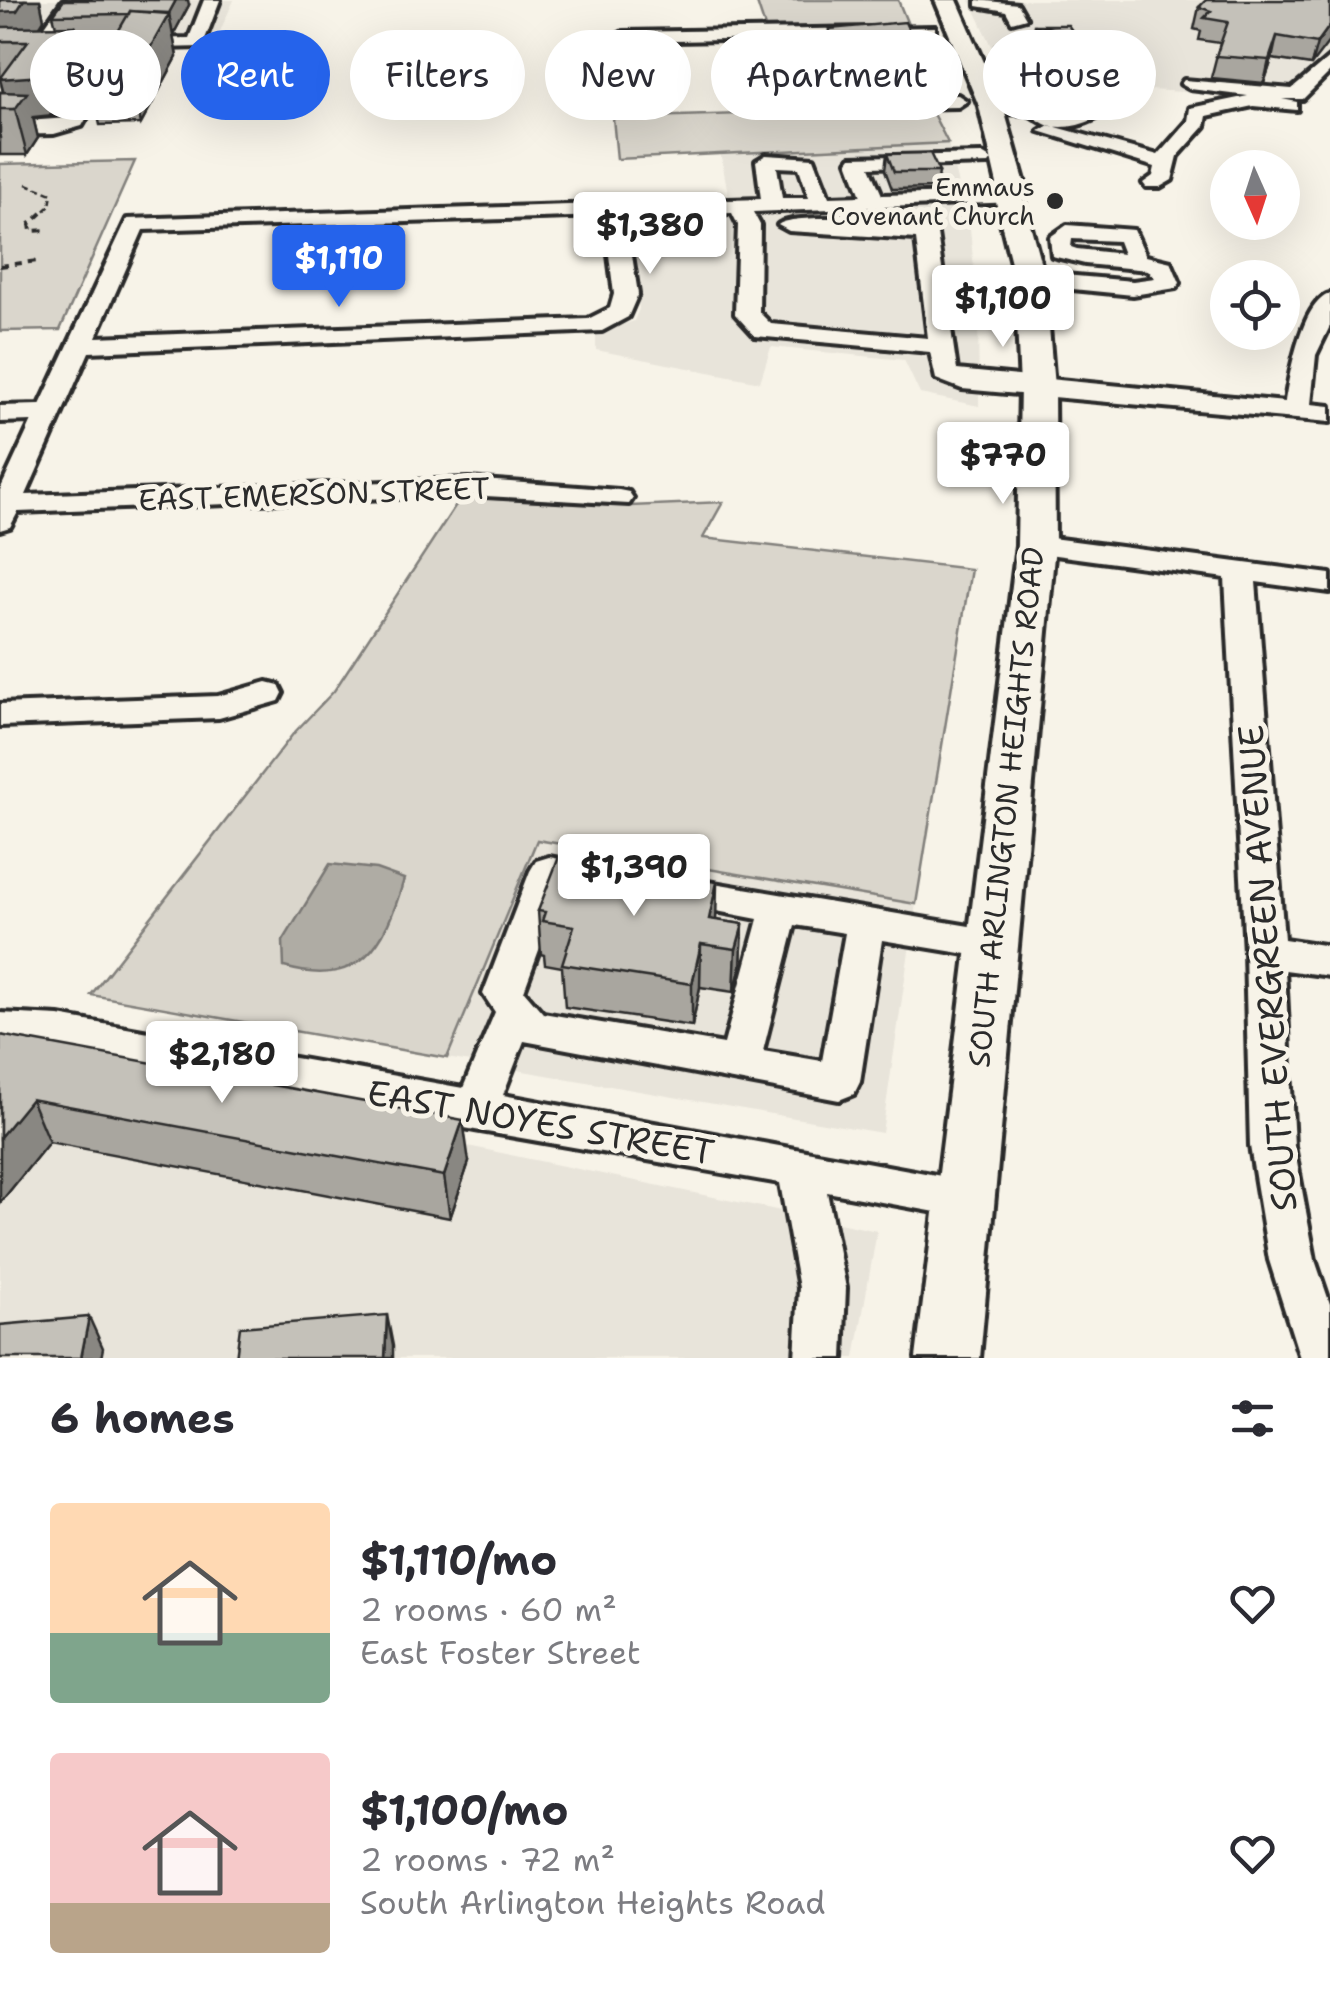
<!DOCTYPE html>
<meta charset="utf-8">
<style>
body{margin:0;font-family:"Shantell Sans",sans-serif;background:#f7f7f7;color:#2b2b33;height:100vh;display:flex;flex-direction:column;font-size:38px;white-space:nowrap}
*{box-sizing:border-box;margin:0}
p{font-size:32px;color:#7c7c81}
.icon{flex:none;width:55px;height:55px;fill:none;stroke:currentColor;stroke-width:2;stroke-linecap:round;stroke-linejoin:round}
.map{position:relative;height:1358px;overflow:hidden}
.details{display:flex;flex-direction:column;background:#fff;flex:1}
.details>*{flex:none}
.top-card{position:absolute;left:30px;top:30px;width:1270px;height:90px;display:flex;gap:20px}
.needle{width:65px;rotate:177deg}
.buttons{position:absolute;left:1210px;top:150px;display:grid;gap:20px}
.buttons a{display:grid;place-items:center;width:90px;height:90px;border-radius:50%;background:#fff;box-shadow:0 10px 40px #0002;font-size:50px}
.price{position:absolute;translate:-50% -85px;padding:0 22px;border-radius:10px;background:#fff;color:#222;font-size:32px;line-height:65px;filter:drop-shadow(0 2px 5px #0008)}
.price::after{content:'';position:absolute;left:50%;top:60px;width:30px;height:22px;margin-left:-15px;background:inherit;clip-path:polygon(0 0,100% 0,50% 100%)}
.price.active{background:#2563eb;color:#fff}
ul{padding:0;list-style:none}
li{display:flex;align-items:center;gap:30px;height:250px;padding:0 50px}
li span{display:grid;place-items:center;flex:none;width:280px;height:200px;border-radius:10px;color:#555}
li>.icon{margin-inline-start:auto}
span .icon{width:120px;height:120px;fill:#fffc;stroke-width:1}
li b{font-size:42px}
h2{display:flex;justify-content:space-between;align-items:center;height:120px;padding:0 50px;font-size:42px}
.tag{padding:0 35px;border-radius:45px;background:#fff;box-shadow:0 10px 40px #0002;font-size:35px;line-height:90px}
.tag.active{background:#2563eb;color:#fff}
.map>svg:first-child{display:block}
.built{fill:#e8e4da}
.green{fill:#dad6cc;stroke:#82807c;stroke-width:2.5}
.water{fill:#afaca4;stroke:#7a7874;stroke-width:2.5}
.lines{fill:none;stroke-linecap:round;stroke-linejoin:round}
.minor-casing{stroke:#2b2b2b;stroke-width:8}
.major-casing{stroke:#2b2b2b;stroke-width:8}
.path-far1{stroke:#2b2b2b;stroke-width:2.5;stroke-dasharray:6 4;stroke-linecap:butt}
.path{stroke:#2b2b2b;stroke-width:4;stroke-dasharray:8 6;stroke-linecap:butt}
.minor{fill:#f7f3e8;fill-rule:evenodd}
.major{fill:#f7f3e8;fill-rule:evenodd}
.wall{fill:#a9a69f;stroke:#2b2b2b;stroke-width:2.5}
.shaded-wall{fill:#898782;stroke:#2b2b2b;stroke-width:2.5}
.building{fill:#c4c1b9;stroke:#2b2b2b;stroke-width:2.5}
.poi-dot{fill:#2b2b2b;stroke:#f7f3e8;stroke-width:4}
.labels{text-anchor:middle;dominant-baseline:central;stroke-width:10;stroke-linejoin:round;paint-order:stroke}
.far-poi-label{font-size:25px;fill:#2b2b2b;stroke:#f7f3e8;text-anchor:end}
.street-label{font-size:30px;fill:#2b2b2b;stroke:#f7f3e8}
.near-street-label{font-size:35px;fill:#2b2b2b;stroke:#f7f3e8}
</style>
<div class="map">
<svg width="1330" height="1358" viewBox="0 0 1330 1358">
<rect width="100%" height="100%" fill="#f7f3e8"/>
<filter id="ink" filterUnits="userSpaceOnUse"><feTurbulence type="fractalNoise" baseFrequency=".01" numOctaves="2"/><feDisplacementMap in="SourceGraphic" scale="20" xChannelSelector="R" yChannelSelector="G"/><feConvolveMatrix kernelMatrix="1 2 1 2 8 2 1 2 1" color-interpolation-filters="sRGB"/></filter>
<g filter="url(#ink)">
<path class="built" d="M0,0H234L212,49L0,52Z
M970,0H1330V74L1307,99L1132,89L1085,122L1018,117L1001,65Z
M908,39L930,108L805,112L781,41Z
M948,143L960,193L729,199L720,151Z
M957,207L968,210L978,307L979,406L920,394L904,360L771,347L760,382L596,350V333L634,321L639,309L630,215Z
M537,840L916,904L882,1133L447,1058Z
M0,1049L877,1231L855,1358H0Z"/>
<path class="green" d="M756,0H898L909,27L766,30Z
M930,108L948,143L617,159L613,118Z
M135,161L60,330L0,331V164Z
M461,497L630,506L723,502L703,538L971,569L916,904L537,840L447,1058L91,995L293,734L334,691Z"/>
<path class="water" d="M330,864L376,869L404,879C385,946 360,989 284,967L283,941Z"/>
<g class="lines">
<g class="minor-casing">
<path id="minor" d="M63,0L89,1L74,7L51,41L189,38L204,0H220L202,47L33,51L30,47Z
M977,0L1018,4L1026,18L1012,22L1006,11L977,6Z
M935,27V35L929,36L623,42L614,37L623,32Z
M1011,37L1020,42L1016,47L1020,54L1108,61L1117,66L1108,71L1007,62L998,46Z
M804,45L840,44L849,49L840,54L815,55L830,94L958,95L967,101L958,107L843,109L815,102L795,50Z
M104,52L119,62L82,126L54,134L0,135V123L68,118L101,63L95,57Z
M1330,57V72L1303,99H1282L1297,102V110L1253,106L1207,116L1205,126L1178,156L1172,180L1160,187H1146L1143,183L1153,176L1155,167L1039,131L1049,125L1158,155L1188,121L1190,108L1248,96L1190,89L1181,84L1184,80L1292,89Z
M1036,80L1115,88L1119,101C1103,119 1072,132 1047,125C1040,122 1034,116 1027,114C1011,111 994,118 982,108L991,102L1024,103L1019,89ZM1038,91L1100,97V99L1077,113L1057,115L1044,107Z
M982,154L992,160L989,164L870,167L882,195L1009,192L1016,194V202L753,212L760,225L759,312L771,324L928,338L916,239L789,231L778,225C793,211 921,220 937,234L957,370L1285,402C1289,377 1302,301 1330,294V326L1316,355L1311,404L1330,406V422L962,389L936,379L930,352L755,336L735,314L738,225L732,213L626,216L638,294L628,317L602,331L89,352L26,495L468,479L619,490L629,492L633,498L629,504L468,495L18,512L10,527L0,530V490L32,421L0,422V406L40,405L127,219L761,199L756,161L766,155L814,158L829,197L861,196L848,161L851,157ZM777,167L799,168L809,198H782ZM604,216L614,294L610,308L588,319L96,337L143,230Z
M1067,225L1134,230L1146,256L1171,262L1180,283L1176,288L1133,295L1022,284V274L1030,272L1133,281L1155,278L1148,270L1085,264L1052,256L1050,237ZM1072,239L1118,241L1123,254L1077,249L1071,247Z
M1036,536L1330,574V592L1256,582L1284,939L1330,946V976L1285,970L1294,1146L1315,1260L1330,1304V1358H1300L1269,1260L1250,1146L1245,952L1225,578L1026,551L1021,545Z
M267,682L279,685L283,693L279,701L219,718L0,726V704L218,696Z
M549,857L607,868L613,878L607,888L594,892L562,887L524,991L543,1013L724,1044L758,919L659,900L653,890L659,880L672,876L1005,932L1010,943L1005,954L991,958L882,940L860,1082L854,1094L839,1100L524,1041L503,1095L979,1183L985,1197L979,1211L963,1217L827,1192L846,1288L843,1358H795L799,1288L780,1183L475,1130L59,1050L0,1047V1013L59,1016L463,1088L495,1012L483,994L530,871L536,861ZM795,925L845,933L822,1061L763,1051Z"/>
</g>
<g class="major-casing">
<path id="major" d="M935,0H957L1003,106L1025,184L1023,198L1045,279L1054,387L1055,545L980,1358H916L1017,545L1020,387L1015,279L995,198L997,184L979,106Z"/>
</g>
<path class="path-far1" d="M27,184L52,194L50,206L39,216"/>
<path class="path" d="M42,213L30,224L31,231L48,230
M0,266L37,261"/>
<use href="#minor" class="minor"/>
<use href="#major" class="major"/>
</g>
<path class="wall" d="M0,0H40L44,20L40,27L56,26L53,15L189,5L173,35L177,57L141,124L100,125L90,80L116,36L78,37L84,64L53,115L33,117L38,138L27,155H0V92H3L0,80Z
M1330,0L1311,65L1272,59L1264,83L1211,78L1220,43L1199,40L1201,31L1194,29L1199,7Z
M1034,25L1073,32L1069,54L1030,48Z
M829,29L920,55L917,85L839,90L827,58Z
M1053,73L1095,77L1091,100L1076,109H1055L1050,96Z
M887,154L939,172L937,188L892,189L885,170Z
M599,855V866L716,920L743,924L741,966L734,992L700,987L692,1026L565,1007L562,967L545,964L544,955L541,954L538,911L577,860Z
M0,1035L469,1162L450,1218L49,1142L0,1203Z"/>
<path class="shaded-wall" d="M24,0H40L44,20L29,44L28,41H0V12Z
M176,0H188L189,5L173,35L169,13Z
M169,14L177,57L141,124L132,80Z
M1330,25V40L1311,65L1317,43Z
M75,26L84,64L53,115L33,117L38,138L27,155L15,109H8L0,79Z
M1277,36L1272,59L1264,83L1269,60Z
M1095,77L1091,100L1076,109L1080,86Z
M717,882L716,925L709,919Z
M743,924L741,966L734,992L736,949Z
M701,944L700,987L692,1026V984Z
M31,1099L49,1142L0,1203V1137Z
M463,1120L469,1162L450,1218L444,1176Z
M387,1315L393,1346V1358H385Z
M89,1317L103,1348L101,1358H81Z"/>
<path class="building" d="M0,0H24L17,11L0,12Z
M64,0H176L169,13L130,11L129,14L53,15Z
M1206,0H1330V25L1317,43L1277,36L1269,60L1216,56L1228,22L1204,18L1211,11L1199,7Z
M130,11L169,14L132,80H90Z
M905,22L920,55L841,60L829,29Z
M1034,25H1068L1073,32Z
M75,26L43,76L0,79L28,41H0V27Z
M1053,73L1095,77L1080,86H1058Z
M0,92L27,93L15,109H0Z
M930,153L939,172H894L887,154Z
M580,852L599,855L596,865L717,882L709,919L743,924L736,949L701,944L692,984L562,964L574,926L542,921L545,912L538,911L559,857L577,860Z
M0,1035L463,1120L444,1176L31,1099L0,1137Z
M387,1315L385,1358H236L240,1327Z
M89,1317L81,1358H0V1325Z"/>
</g>
<circle class="poi-dot" cx="1055" cy="201" r="10"/>
<g class="labels">
<g class="far-poi-label">
<text x="1035" y="187">Emmaus<tspan x="1035" dy="29">Covenant Church</tspan></text>
</g>
<g class="street-label">
<text transform="translate(314 494) rotate(-2)">EAST EMERSON STREET</text>
<text transform="translate(1006 807) rotate(-84)">SOUTH ARLINGTON HEIGHTS ROAD</text>
</g>
<g class="near-street-label">
<text transform="translate(1267 968) rotate(-94)">SOUTH EVERGREEN AVENUE</text>
<text transform="translate(541 1122) rotate(10)">EAST NOYES STREET</text>
</g>
</g>
</svg>
<div class="buttons">
<a><svg class="needle" viewBox="-14 -14 28 28"><path d="M0-13l5 13h-10z" fill="#e53935"/><path d="M0 13l5-13h-10z" fill="#7c7c81"/></svg></a>
<a><svg class="icon" aria-label="locate" viewBox="0 0 24 24"><circle cx="12" cy="12" r="6"/><path d="M12 2v4M12 18v4M2 12h4M18 12h4"/></svg></a>
</div>
<b class="price" style="left:650px;top:277px">$1,380</b>
<b class="price active" style="left:339px;top:310px">$1,110</b>
<b class="price" style="left:1003px;top:350px">$1,100</b>
<b class="price" style="left:1003px;top:507px">$770</b>
<b class="price" style="left:634px;top:919px">$1,390</b>
<b class="price" style="left:222px;top:1106px">$2,180</b>
<div class="top-card">
<a class="tag">Buy</a>
<a class="tag active">Rent</a>
<a class="tag">Filters</a>
<a class="tag">New</a>
<a class="tag">Apartment</a>
<a class="tag">House</a>
</div>
</div>
<section class="details">
<h2>6 homes<svg class="icon" aria-label="filters" viewBox="0 0 24 24"><path d="M4 7h16M4 17h16"/><circle cx="9" cy="7" r="2"/><circle cx="15" cy="17" r="2"/></svg></h2>
<ul>
<li><span style="background:linear-gradient(#ffd9b3 65%,#7fa58c 0)"><svg class="icon" aria-label="home" viewBox="0 0 24 24"><path d="M3 11l9-7 9 7M6 9v11h12V9"/></svg></span><div><b>$1,110/mo</b><p>2 rooms · 60 m²</p><p>East Foster Street</p></div><svg class="icon" aria-label="heart" viewBox="0 0 24 24"><path d="M12 20l-8-8c-3-5 5-10 8-4 3-6 11-1 8 4z"/></svg></li>
<li><span style="background:linear-gradient(#f6c9c9 75%,#b9a48a 0)"><svg class="icon" aria-label="home" viewBox="0 0 24 24"><path d="M3 11l9-7 9 7M6 9v11h12V9"/></svg></span><div><b>$1,100/mo</b><p>2 rooms · 72 m²</p><p>South Arlington Heights Road</p></div><svg class="icon" aria-label="heart" viewBox="0 0 24 24"><path d="M12 20l-8-8c-3-5 5-10 8-4 3-6 11-1 8 4z"/></svg></li>
</ul>
</section>
